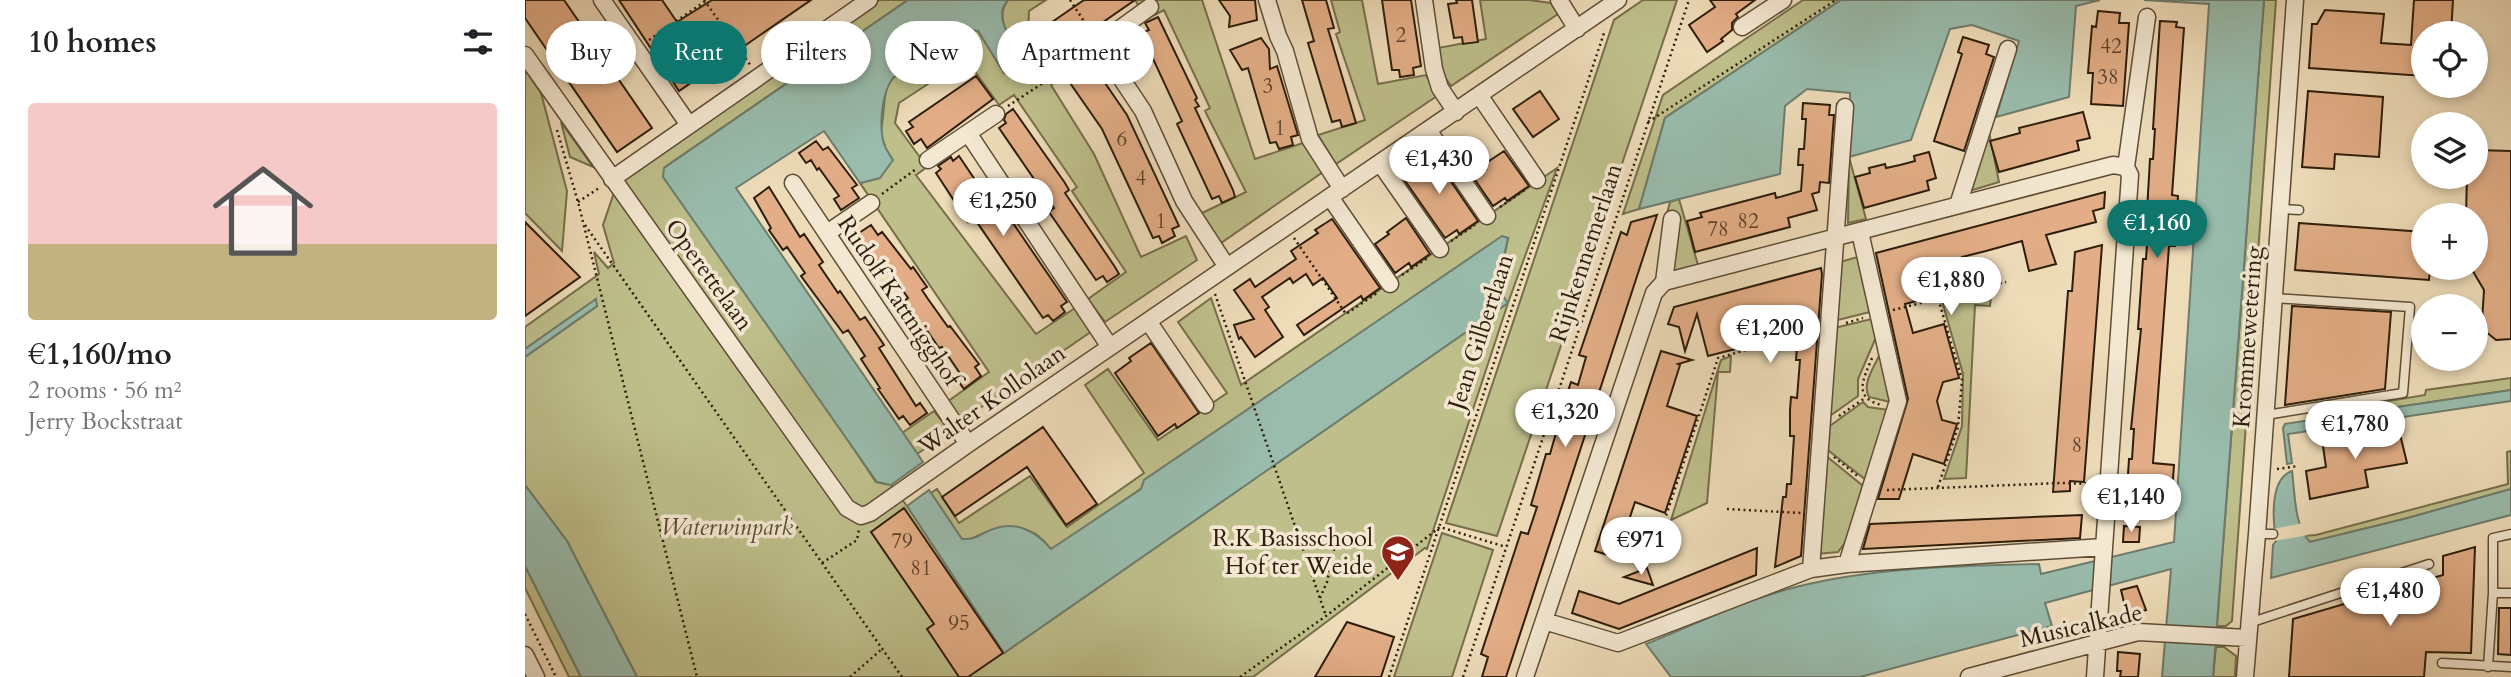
<!DOCTYPE html>
<meta charset="utf-8">
<style>
body{margin:0;font-family:Cardo,serif;background:#f6f6f6;color:#202124;height:100vh;display:flex;flex-direction:column;font-size:26px;white-space:nowrap}
*{box-sizing:border-box;margin:0}
p{font-size:23px;color:#757577}
.icon{flex:none;width:38px;height:38px;fill:none;stroke:currentColor;stroke-width:2;stroke-linecap:round;stroke-linejoin:round}
.map{position:relative;flex:1;overflow:hidden}
.details{display:flex;flex-direction:column;background:#fff;width:525px}
.details>*{flex:none}
.banner{position:absolute;left:21px;top:21px;width:665px;height:63px;display:flex;gap:14px}
.tools{position:absolute;left:1886px;top:21px;display:grid;gap:14px}
.tools a{display:grid;place-items:center;width:77px;height:77px;border-radius:50%;background:#fff;box-shadow:0 4px 10px #0003;font-size:35px}
.price{position:absolute;translate:-50% -60px;padding:0 16px;border-radius:24px;background:#fff;color:#222;font-size:23px;line-height:46px;filter:drop-shadow(0 2px 4px #0008)}
.price::after{content:'';position:absolute;left:50%;top:42px;width:21px;height:16px;margin-left:-10px;background:inherit;clip-path:polygon(0 0,100% 0,50% 100%)}
.price.on{background:#0f766e;color:#fff}
ul{padding:0;list-style:none}
li{display:grid;align-content:center;gap:14px;height:371px;padding:0 28px}
li span{display:grid;place-items:center;height:217px;border-radius:7px;color:#555}
li>.icon{margin-inline-start:auto}
span .icon{width:126px;height:126px;fill:#fffc;stroke-width:1}
li b{font-size:30px}
h2{display:flex;justify-content:space-between;align-items:center;height:84px;padding:0 28px;font-size:30px}
.tag{padding:0 24px;border-radius:32px;background:#fff;box-shadow:0 4px 10px #0003;font-size:24px;line-height:63px}
.tag.on{background:#0f766e;color:#fff}
main{display:flex;flex:1;min-height:0}
.map>svg:first-child{display:block}
.green{fill:#bebf8b;stroke:#766e4a;stroke-width:2}
.water{fill:#99bcad;stroke:#6e7c6c;stroke-width:2}
.pier{fill:#eedcb9}
.building{fill:#e3ae87;stroke:#2d1d0a;stroke-width:2}
.lines{fill:none;stroke-linecap:round;stroke-linejoin:round}
.lane-casing{stroke:#5d4d36;stroke-width:11}
.street-casing{stroke:#5d4d36;stroke-width:19}
.path{stroke:#2d1d0a;stroke-width:2.5;stroke-dasharray:2 3.5;stroke-linecap:butt}
.lane{stroke:#f4e8d2;stroke-width:8}
.street{stroke:#f4e8d2;stroke-width:16}
.labels{text-anchor:middle;dominant-baseline:central;stroke-width:7;stroke-linejoin:round;paint-order:stroke}
.number-label{font-size:21px;fill:#5a4129}
.street-label{font-size:24px;fill:#2d1d0a;stroke:#f4e8d2}
.park-label{font-size:24px;font-style:italic;fill:#584e31;stroke:#f4e8d2}
.poi-label{font-size:24px;fill:#2d1d0a;stroke:#f4e8d2;text-anchor:end}
</style>
<main>
<section class="details">
<h2>10 homes<svg class="icon" aria-label="filters" viewBox="0 0 24 24"><path d="M4 7h16M4 17h16"/><circle cx="9" cy="7" r="2"/><circle cx="15" cy="17" r="2"/></svg></h2>
<ul>
<li><span style="background:linear-gradient(#f6c9c9 65%,#c2b280 0)"><svg class="icon" aria-label="home" viewBox="0 0 24 24"><path d="M3 11l9-7 9 7M6 9v11h12V9"/></svg></span><div><b>€1,160/mo</b><p>2 rooms · 56 m²</p><p>Jerry Bockstraat</p></div></li>
</ul>
</section>
<div class="map">
<svg width="1986" height="677" viewBox="0 0 1986 677">
<rect width="100%" height="100%" fill="#eedcb9"/>
<filter id="stains"><feTurbulence type="fractalNoise" baseFrequency=".00286" numOctaves="4"/><feColorMatrix values="0 0 0 0 .2 0 0 0 0 .09 0 0 0 0 .02 0 0 0 .5 -.17"/></filter>
<radialGradient id="worn" r=".72"><stop offset=".6" stop-color="#630" stop-opacity="0"/><stop offset="1" stop-color="#630" stop-opacity=".3"/></radialGradient>
<path class="green" d="M354,0H383L140,167L351,482L366,485L382,506L479,653L982,303L972,288L983,239L526,550C509,525 490,525 462,532C451,535 450,540 437,539L406,493L412,489L434,523L505,476L542,527L619,473L560,385L583,369L633,440L702,393L653,322L686,298L716,385L1032,168L983,303L902,549L900,548L728,677H112L42,541L0,485V357L72,306L70,300L0,349V327L74,274L69,252L83,268L89,263L78,225L94,178Z
M483,0H521L504,11L503,33L535,78L526,85L569,154L616,257L661,236L672,260L580,322L563,299L601,272L547,191L552,187L489,95L474,105L441,59L374,103L370,123L402,167L391,175L511,334L550,308L567,331L436,421L422,402L464,372L335,183L355,178L360,146L356,134L361,88L368,78L441,29L453,30L479,73L492,56C485,39 469,16 483,0Z
M610,0H677L730,159L778,143L798,172L696,243L675,214L721,192L680,111L685,108L639,10L622,19Z
M806,0H837L853,84L901,75L912,96L811,164L793,135L840,120L811,34L815,32Z
M955,0H1004L1026,3L1033,14L926,86L917,73L913,48L961,39Z
M1118,0H1152L972,536L921,523L1089,20Z
M1278,0H1316L1140,118L1114,209L1098,214L1138,95Z
M1739,0H1751L1707,621L1701,626H1692Z
M0,69L16,93L42,191L37,251L0,213Z
M36,122L68,167L45,157Z
M1463,127L1474,182L1448,190L1443,187Z
M1324,157L1341,219L1323,223Z
M1154,199L1173,265L1145,272L1148,236L1137,232L1145,202Z
M1336,256L1349,311L1309,321L1315,262Z
M1467,288L1465,306L1450,305L1441,478L1419,479L1437,426L1438,374L1417,301Z
M1351,318L1352,335L1333,379V396L1302,418L1309,328Z
M1357,350L1367,394L1365,402L1344,397C1336,383 1351,364 1357,350Z
M1206,356L1205,372H1193L1182,503L1146,520L1196,360Z
M1986,378V390L1860,409L1858,402L1900,395L1901,390Z
M1338,402L1343,407L1364,410L1341,480L1299,447L1302,428Z
M409,411L425,432L392,454L377,433Z
M1986,451V489L1879,519L1785,542L1778,536L1791,535L1983,484L1982,452Z
M1300,455L1338,486L1328,532L1313,552L1292,554Z
M917,533L968,550L927,677H869Z
M0,566L56,677H44L0,588Z
M1691,647H1699L1711,656L1710,677H1688Z"/>
<path class="water" d="M383,0H483C462,23 504,48 487,75L479,73L453,31L441,29L368,78C358,91 355,117 357,134C357,144 363,152 368,160L355,178L335,183L299,131L211,188L398,462L366,485L352,482L138,177L139,168Z
M1316,0H1575L1551,6L1544,97L1471,117L1494,41L1447,25L1425,29L1386,140L1324,157L1325,93L1282,89L1260,106L1255,174L1114,209L1140,118Z
M1619,0H1739L1688,677H1637L1646,569L1520,603L1527,626L1335,677H1146L1121,644C1171,624 1219,600 1271,587C1350,567 1432,566 1514,564L1516,574L1649,542L1684,4Z
M977,236L983,238L972,288L983,303L479,653L382,506L404,490L437,539C452,540 454,534 468,529C491,520 512,532 526,549L616,489L619,480Z
M71,299L72,306L0,357V349Z
M1986,390V401L1763,434L1767,463L1762,464L1758,428L1760,424Z
M1767,471C1770,493 1769,526 1785,542L1879,519L1986,489V515L1746,578L1748,545L1751,541C1748,521 1744,479 1767,471Z
M0,485L42,541L112,677H56L0,566Z"/>
<path class="pier" d="M1778,523L1783,535L1749,541L1748,529Z"/>
<path class="building" d="M0,0H39L127,128L92,152L0,18Z
M94,0H137L152,22L187,0H286L154,91Z
M559,0H610L545,45L548,50L536,58L533,53L530,55L525,49L519,54L510,41L517,37L514,31Z
M694,0H730L732,20L704,27L705,16Z
M777,0H801L809,28L803,29L831,123L817,127L815,120L807,122L783,43L789,41Z
M857,0H886L896,66L888,68L889,75L875,77L874,70H867Z
M931,0H947L953,42L938,44L937,37L929,38L923,4L932,3Z
M1185,0H1230L1211,14L1213,17L1207,23V30L1196,39L1198,41L1182,52L1164,25L1190,7Z
M1889,0H1928L1926,33H1899V76L1784,68L1787,24H1792L1800,10L1859,14L1856,43L1886,45Z
M1573,11L1595,13L1594,23H1604L1598,106L1566,104L1568,73H1563L1567,26L1571,27Z
M633,17L672,98L670,100L674,106L670,108L708,190L710,197L697,203L694,196L687,199L652,124L657,121L616,33L624,30L620,23Z
M1635,21L1652,22L1651,27L1659,28L1647,195L1653,196L1650,246H1644L1628,463L1649,465L1648,479L1627,477L1626,489L1602,490L1604,459H1607L1609,429H1606L1616,329H1613L1618,259H1621L1623,229H1621L1625,159H1628L1630,129H1628Z
M1438,37L1464,45L1461,54L1469,57L1439,151L1409,141L1437,54L1433,52Z
M736,38L744,49L745,69L752,66L773,135L766,137L768,145L754,149L751,142L745,143L723,68L717,70L705,50Z
M567,64L602,115L654,226L647,229L650,236L637,243L634,236L628,238L577,129L543,80Z
M451,76L468,99L402,148L396,139L389,144L381,131L388,127L384,122Z
M1015,91L1034,119L1008,137L988,109Z
M1783,91L1858,97L1854,157L1810,154L1809,169L1777,167Z
M1278,103L1305,105L1304,115H1309L1304,183L1295,182L1294,192L1287,194L1292,210L1263,218L1265,227L1170,252L1162,221L1177,217L1175,213L1250,193L1251,198L1276,191L1278,165H1273L1274,149H1279L1281,119H1277Z
M488,109L540,183L544,190L540,193L590,267L594,274L582,282L578,276L571,280L524,212L529,208L474,128L481,123L479,120L481,114Z
M1558,112L1565,138L1552,141L1554,150L1474,172L1465,141L1495,133L1494,128Z
M291,141L298,150L303,147L332,185L327,188L334,198L316,210L309,199L314,196L294,168L292,170L286,160L281,163L274,153Z
M1951,150L1986,151V339L1971,340L1960,331L1957,322L1959,290L1946,268H1951V215H1941L1942,177H1951Z
M905,151L953,221L934,234L932,230L920,238L876,175L889,167L887,164Z
M979,151L1004,186L982,201L980,198L968,206L948,177L961,169L958,165Z
M1404,152L1411,178L1402,181L1404,190L1339,208L1330,177L1345,173L1344,168L1360,164L1361,168L1375,165L1390,161L1389,156Z
M434,156L471,211L477,207L542,302L536,306L540,312L528,321L523,315L518,318L449,218L443,222L411,173L416,169L413,166L426,157L428,161Z
M244,187L275,237L279,234L298,262L294,265L313,293L315,291L335,320L340,317L359,345L354,348L391,406L395,403L402,413L385,425L378,416L374,419L353,389L355,388L336,359L340,356L323,330L318,333L276,276L280,273L262,247L258,250L244,230L246,228L229,198Z
M1580,192L1579,208L1568,211L1571,222L1521,235L1531,264L1504,271L1497,241L1461,251L1437,257L1445,287L1380,304L1388,333L1419,324L1434,378L1418,382L1412,401L1417,420L1432,424L1419,464L1388,454L1374,499H1353L1383,399L1351,253Z
M1132,215L981,677H957L963,657L956,654L996,532L1003,534L1012,507L1006,505L1021,454H1025L1031,433H1029L1046,382L1053,385L1061,357L1054,355L1096,232L1102,235L1106,222Z
M881,218L905,254L886,267L884,263L870,273L850,244L864,234L862,232Z
M807,219L855,288L838,300L836,296L779,335L772,325L812,298L798,278L788,285L781,274L768,283L765,278L737,297L744,307L740,310L758,337L730,357L716,337L714,339L709,325L729,319L709,290L725,279L730,287L771,259L766,251L793,233L790,230Z
M0,222L55,277L0,316Z
M1774,223L1899,232V268H1905L1904,280L1770,270Z
M346,225L353,235L357,232L386,269L388,267L402,287L397,290L403,299L423,327L425,326L454,364L450,367L456,376L439,389L431,378L436,375L417,347L414,348L401,329L399,330L388,325L381,314L385,311L379,301L383,298L364,270L362,272L340,245L336,248L328,237Z
M1577,245L1559,482L1545,481V491L1528,492L1543,291H1547L1550,252Z
M1296,268L1297,274L1276,556L1250,567L1258,497H1261L1262,484H1266L1269,436H1265V410L1266,397L1272,398L1275,360H1271L1273,333L1183,356L1172,314L1160,351L1154,327L1143,324L1149,307Z
M1767,306L1866,312L1860,389L1760,405Z
M626,343L674,413L652,428L650,424L633,436L590,373L606,361L604,358Z
M1136,351L1167,360L1153,364L1155,365L1142,406L1172,416L1140,513L1110,502L1098,538L1092,536L1086,556L1070,551Z
M1873,426L1882,463L1840,470L1843,487L1785,499L1781,471L1801,467L1797,439Z
M518,427L572,504L541,525L502,467L430,516L417,497Z
M379,508L478,653L443,677H434L402,629L409,624L346,532Z
M1557,515L1555,538L1338,549L1345,524Z
M1599,526L1615,527L1614,542H1598Z
M1950,547L1946,653L1901,652L1899,677H1764L1768,619L1918,575V556Z
M1232,548L1231,575L1094,629L1047,613L1054,591L1094,604Z
M1122,568L1128,585L1099,577Z
M1612,586L1621,610L1602,615L1596,590Z
M1974,608H1986V655L1973,654Z
M822,622L869,637L856,677H790Z
M1593,652L1615,654L1613,677H1595L1596,671H1592Z"/>
<g class="lines">
<g class="lane-casing">
<path id="lane" d="M1755,209L1774,210
M1741,415L1878,393L1885,307L1749,298
M1732,534H1748
M1986,534L1968,538V593H1986
M1724,623L1904,564
M1917,663L1986,667
M1963,667L1968,593"/>
</g>
<g class="street-casing">
<path id="street" d="M77,0L164,125
M742,0L753,36L760,51L785,139L817,189
M899,0L909,69L915,88L931,112
M1034,0L1052,29
M1217,27L1258,0
M574,45L618,111L659,201L702,267
M0,55L322,508L336,516L345,513L443,444L1093,0
M535,72L625,7
M954,95L1012,180
M903,130L962,216
M443,133L585,347
M403,160L471,114
M855,163L915,249
M87,179L344,0
M268,183L443,444
M805,197L865,284
M1433,205L1483,49
M302,233L346,203
M1139,282L1147,219
M623,321L680,405
M1322,564L1373,401L1335,232
M1286,569L1320,107
M1019,621L1093,643L1286,569L1322,564L1578,547
M0,655L11,677
M1000,677L1129,293L1139,282L1588,165L1601,167
M1444,677L1613,632L1722,638
M1570,677L1605,175L1601,167L1622,17
M1720,677L1732,534L1770,0"/>
</g>
<path class="path" d="M179,0L226,66
M545,0L566,32
M124,40L182,0
M483,106L524,79
M1123,122L1311,0
M32,130L53,202L172,677
M357,194L391,169
M53,202L74,188
M975,207L1001,189
M60,225L377,677
M769,238L821,314L852,293
M926,241L950,225
M877,275L904,257
M690,294L801,616
M1368,310L1481,282
M1321,323L1338,318
M1347,358C1338,380 1328,397 1356,405
M1314,416L1340,398
M1309,457L1334,477
M1752,469L1773,466
M1413,487L1433,427L1437,380L1413,298
M1362,490L1536,483L1568,484
M1202,509L1276,513
M1145,541L1138,525L1193,358L1287,331
M297,563L332,540L334,529
M795,598L802,582L811,541L822,533
M0,614L31,677
M325,677L357,649
M715,677L801,616L915,527L981,547
M864,677L1080,30
M938,677L1164,0"/>
<use href="#lane" class="lane"/>
<use href="#street" class="street"/>
</g>
<defs>
<g id="school-pin" transform="scale(1.75)"><path d="M0 17L-7.5 6A9.5 9.5 0 1 1 7.5 6Z" fill="#8f2418" stroke="#f4e8d2"/><path d="M0-5L7-2L0 1L-7-2ZM-4 1L0 2.5L4 1V4Q0 6-4 4Z" fill="#fff"/></g>
</defs>
<g fill-rule="evenodd">
<use href="#school-pin" x="873" y="552"/>
</g>
<g class="labels">
<g class="number-label">
<text x="876" y="35">2</text>
<text x="1586" y="46">42</text>
<text x="1583" y="77">38</text>
<text x="743" y="86">3</text>
<text x="755" y="128">1</text>
<text x="597" y="139">6</text>
<text x="616" y="178">4</text>
<text x="636" y="221">1</text>
<text x="1223" y="221">82</text>
<text x="1193" y="229">78</text>
<text x="1552" y="445">8</text>
<text x="377" y="541">79</text>
<text x="396" y="568">81</text>
<text x="434" y="623">95</text>
</g>
<g class="street-label">
<text transform="translate(1061 253) rotate(-72)">Rijnkennemerlaan</text>
<text transform="translate(184 275) rotate(54)">Operettelaan</text>
<text transform="translate(374 301) rotate(56)">Rudolf Kattnigghof</text>
<text transform="translate(956 332) rotate(-72)">Jean Gilbertlaan</text>
<text transform="translate(1723 337) rotate(-86)">Krommewetering</text>
<text transform="translate(467 400) rotate(-35)">Walter Kollolaan</text>
<text transform="translate(1556 626) rotate(-13)">Musicalkade</text>
</g>
<g class="park-label">
<text x="202" y="527">Waterwinpark</text>
</g>
<g class="poi-label">
<text x="848" y="538">R.K Basisschool<tspan x="848" dy="28">Hof ter Weide</tspan></text>
</g>
</g>
<rect width="100%" height="100%" filter="url(#stains)"/>
<rect width="100%" height="100%" fill="url(#worn)"/>
</svg>
<div class="tools">
<a><svg class="icon" aria-label="locate" viewBox="0 0 24 24"><circle cx="12" cy="12" r="6"/><path d="M12 2v4M12 18v4M2 12h4M18 12h4"/></svg></a>
<a><svg class="icon" aria-label="layers" viewBox="0 0 24 24"><path d="M12 4l9 5-9 5-9-5zM3 14l9 5 9-5"/></svg></a>
<a>+</a>
<a>−</a>
</div>
<b class="price" style="left:914px;top:196px">€1,430</b>
<b class="price" style="left:478px;top:238px">€1,250</b>
<b class="price on" style="left:1632px;top:260px">€1,160</b>
<b class="price" style="left:1426px;top:317px">€1,880</b>
<b class="price" style="left:1245px;top:365px">€1,200</b>
<b class="price" style="left:1040px;top:449px">€1,320</b>
<b class="price" style="left:1830px;top:461px">€1,780</b>
<b class="price" style="left:1606px;top:534px">€1,140</b>
<b class="price" style="left:1116px;top:577px">€971</b>
<b class="price" style="left:1865px;top:628px">€1,480</b>
<div class="banner">
<a class="tag">Buy</a>
<a class="tag on">Rent</a>
<a class="tag">Filters</a>
<a class="tag">New</a>
<a class="tag">Apartment</a>
</div>
</div>
</main>
